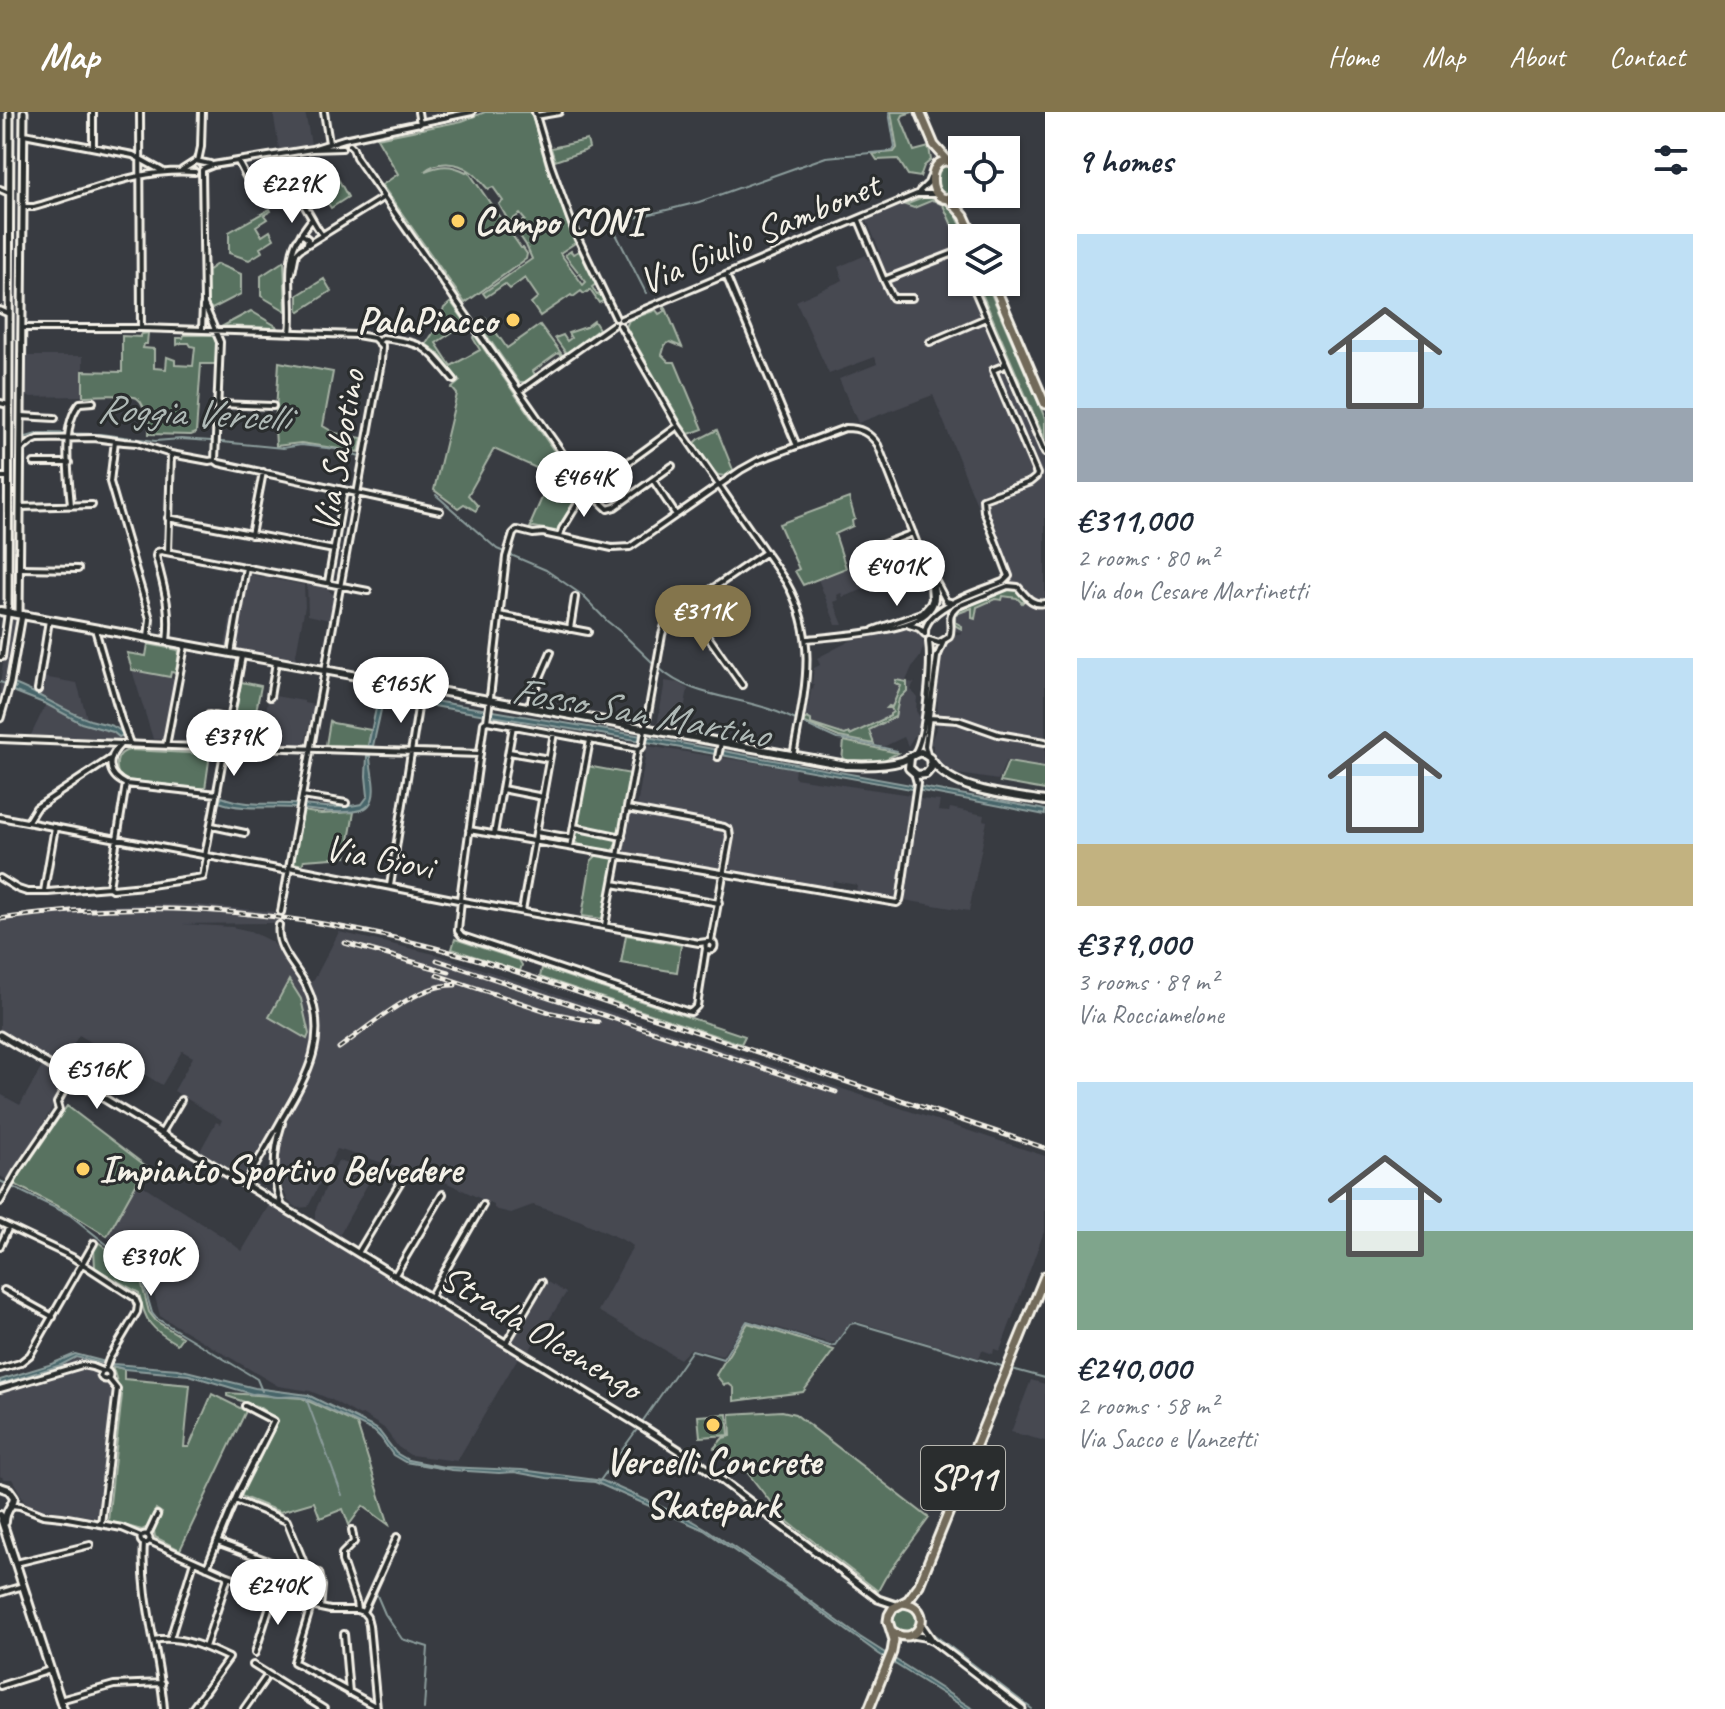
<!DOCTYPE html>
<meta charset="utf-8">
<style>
body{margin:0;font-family:Caveat,sans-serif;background:#f2f2f3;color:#1f2937;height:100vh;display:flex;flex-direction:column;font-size:30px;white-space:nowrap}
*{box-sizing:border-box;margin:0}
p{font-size:26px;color:#747a83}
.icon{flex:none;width:44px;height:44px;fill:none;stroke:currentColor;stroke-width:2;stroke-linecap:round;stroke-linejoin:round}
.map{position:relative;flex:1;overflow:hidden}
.panel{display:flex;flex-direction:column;background:#fff;width:680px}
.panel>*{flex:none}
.fabs{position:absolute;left:948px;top:24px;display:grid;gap:16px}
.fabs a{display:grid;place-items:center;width:72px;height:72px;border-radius:0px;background:#fff;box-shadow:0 2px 6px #0004;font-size:40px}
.price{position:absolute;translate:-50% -68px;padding:0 18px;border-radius:28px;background:#fff;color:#222;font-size:26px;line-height:52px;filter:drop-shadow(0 2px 4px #0008)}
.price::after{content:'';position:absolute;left:50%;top:48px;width:24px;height:18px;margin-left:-12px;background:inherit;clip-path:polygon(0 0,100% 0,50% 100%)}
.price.current{background:#84754c;color:#fff}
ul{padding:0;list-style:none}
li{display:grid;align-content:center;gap:16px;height:424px;padding:0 32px}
li span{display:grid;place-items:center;height:248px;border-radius:0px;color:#555}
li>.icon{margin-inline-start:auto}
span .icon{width:144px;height:144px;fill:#fffc;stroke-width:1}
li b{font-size:34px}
h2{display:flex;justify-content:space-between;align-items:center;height:96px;padding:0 32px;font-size:34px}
header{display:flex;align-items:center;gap:48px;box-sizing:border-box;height:112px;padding:0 40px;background:#84754c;color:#fff}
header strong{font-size:38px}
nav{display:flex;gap:44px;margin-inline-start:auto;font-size:28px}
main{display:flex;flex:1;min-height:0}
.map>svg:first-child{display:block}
.built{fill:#464851}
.green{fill:#587260;stroke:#a6b2a4;stroke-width:2}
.water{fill:#47656a;stroke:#8c9d9c;stroke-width:2}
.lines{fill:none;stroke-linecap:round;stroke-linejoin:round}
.stream{stroke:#8c9d9c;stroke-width:2}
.minor-casing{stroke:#f4f1e8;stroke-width:10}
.tertiary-casing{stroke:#f4f1e8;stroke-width:11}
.secondary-casing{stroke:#f4f1e8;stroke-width:12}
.primary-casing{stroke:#f4f1e8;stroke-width:13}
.minor{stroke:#2a2d2e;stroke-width:4}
.tertiary{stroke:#2a2d2e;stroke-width:5}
.secondary{stroke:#2a2d2e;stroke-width:6}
.primary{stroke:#726b5a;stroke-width:7}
.rail-casing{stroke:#f4f1e8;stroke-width:5}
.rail{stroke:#2a2d2e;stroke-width:2;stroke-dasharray:6;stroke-linecap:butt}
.poi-dot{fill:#ffd166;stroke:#2a2d2e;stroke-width:3}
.labels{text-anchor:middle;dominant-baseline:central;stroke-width:6;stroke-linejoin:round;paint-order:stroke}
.shield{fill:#2a2d2e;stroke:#b7b6b0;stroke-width:2}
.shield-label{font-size:36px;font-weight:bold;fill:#f4f1e8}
.poi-label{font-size:38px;font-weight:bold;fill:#f4f1e8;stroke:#2a2d2e;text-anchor:start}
.street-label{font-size:38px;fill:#f4f1e8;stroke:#2a2d2e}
.water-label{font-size:40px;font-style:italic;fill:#afb9b6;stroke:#2a2d2e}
</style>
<header>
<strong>Map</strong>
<nav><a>Home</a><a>Map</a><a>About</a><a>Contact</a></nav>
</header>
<main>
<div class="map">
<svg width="1045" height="1597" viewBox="0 0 1045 1597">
<rect width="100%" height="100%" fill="#383b41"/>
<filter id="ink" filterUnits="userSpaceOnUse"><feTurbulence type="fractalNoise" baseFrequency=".0125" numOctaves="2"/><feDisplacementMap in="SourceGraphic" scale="16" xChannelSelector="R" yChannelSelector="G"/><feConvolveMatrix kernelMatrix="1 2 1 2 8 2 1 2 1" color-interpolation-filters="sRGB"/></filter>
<g filter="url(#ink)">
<path class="built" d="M273,0H305L311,32L279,37Z
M933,88L944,93L962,136V170H977L1045,328V655L1006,649L998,668L958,662L945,656L942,654L933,639V633L930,632L938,612L937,569L940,542L953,523L962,521L954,518L955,515L961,517L955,510V504L959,501L973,496L972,506L975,507L977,495L1002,484L1024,488L1006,465L933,283L858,311L839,267L877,252L875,245L829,262L796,189L843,168L838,155L866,143L868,148L881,142L867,109L903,93H910L915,96Z
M26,244H83V284L25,285Z
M904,428L916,458L843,485L841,481L837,483L839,488L834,490L843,513H836L818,467L866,449L865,444Z
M248,462L304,473L305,494L295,548L225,534L236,474H241L246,470Z
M307,472L326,475L334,484L329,508L308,503Z
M10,507L17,508V510L9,557L7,569H4L3,574L5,575L0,594V571Z
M906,516L919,520L922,524L924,533L920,545L912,555L906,569L903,568L892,596L893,601L891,604L850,623H845L810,611L805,607L803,609L805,597L808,596L811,578L813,577L814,572H812L814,556L820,553L817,546L850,529Z
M132,558L175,567L164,627H153Z
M43,565L77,571L87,606L58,593L55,598L80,611L115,621L120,627L31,623L46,592L55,591L40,583Z
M665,569L678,571L688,577L680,618L657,614Z
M907,570L915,571L913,572L911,578L917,585L916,599L921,607L920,615L908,634L904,625L883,635L874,631L868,618L895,605L899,587L907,579Z
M269,583L304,589V591L314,593L305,631L253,630L254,615L263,616Z
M647,634L795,657L794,664L795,666L911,683L920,687L940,689L938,699L949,700L950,696L984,703L983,708L987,709L969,799L856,780L857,773L833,769L832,776L623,740L630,701L637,695Z
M142,792L197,793L277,800L276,811L183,812L232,815L250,819L272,830L304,880L309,898L312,913L311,930L304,956L265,1027L245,1060L241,1063L200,1039L216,1010L220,1012L222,1008L174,979L193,945L182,939L162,973L79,923L60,954L0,919V804L82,795Z
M339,820L439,843L1045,1044V1117L1000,1239L994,1237L993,1242L982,1238L979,1246L855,1209L849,1212L836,1230L830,1231L747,1207L722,1244L691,1236L680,1247L598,1199L633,1134L621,1127L579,1108L533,1093L511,1101L498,1098L494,1096V1093L443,1069L337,1037L308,1095L298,1096L288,1089L282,1074L280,1057V1034L285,1012L310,966L320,934L319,900L315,883L309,871L314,868Z
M43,953L68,969L9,1069L0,1064V982L20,993Z
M338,1049L375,1059L338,1125L315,1110V1099Z
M136,1069L225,1126L242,1139L269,1093L519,1244L457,1349L410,1343L398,1335L384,1316L362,1302L360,1304L332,1288L310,1279L278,1274L160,1204L148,1158L107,1124Z
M547,1169L566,1181L529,1239L512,1228Z
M77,1246L112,1254L115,1268L122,1282L108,1407L36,1396L25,1390L12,1367H5L0,1364V1273L66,1252Z
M1031,1268L1045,1272V1329L1011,1320Z"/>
<path class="green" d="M485,0H531L546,53L575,131L560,141L583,173L586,170L565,143L571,139L573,142L579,139L596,172L592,175L597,183L601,182L605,188L599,191L590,178L584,182L581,179L573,185L571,183L540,204L531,191L538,185L525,166L510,177L505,172L486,185L483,181L532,147L526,133L514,115L525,108L520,102L509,110L499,92L503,89L493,75L488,77C481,70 477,63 470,59C457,50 437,48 425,59C440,53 451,52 466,60L468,59L521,136H523L527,142L526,147L465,191L382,73L398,62L377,26L462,9Z
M891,0H913L903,3L901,7L914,39L929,35L931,48L924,54L920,65L908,63L898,47L877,48L873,42L894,40L897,36Z
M587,28L589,36L584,39L555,49L551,36Z
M935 68a14 14 0 1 1 28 0a14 14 0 1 1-28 0Z
M317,56L336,63L348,85L331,96L307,61Z
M928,84C954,91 957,103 966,126H962V136L943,93L933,88L914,96L905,93Z
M270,97L271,99L264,103L267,107L256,114L262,124L270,119L274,127L260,136L262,140L249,148L229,141V120Z
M284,149L286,199L261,184V164Z
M217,152L241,162V182L212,197L207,192V159Z
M324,167L331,179L300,199L298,198V183Z
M977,170H986L1045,306V328Z
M451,190L466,211L436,231L451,254L480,238L473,226L475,224L581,378L557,418L555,419L534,415L530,416L532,412L531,411L552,363L494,337L468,383L478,394L476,399L464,392L458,396L434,378L457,282L452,276L460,269L438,241L426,232L437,215L444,196Z
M665,194L682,235L670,230L665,233L662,243L669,250H675L703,317L689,322L682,312L626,215L629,208L656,198L659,202L665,199L663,195Z
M251,199L276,214L277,216L223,214Z
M486,206L507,236L540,213L563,244L562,245L558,241L533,259L535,263L525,270H519L478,211Z
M594,209L599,217L566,241L555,226L563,223L567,229L571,226L568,221L586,215Z
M148,221L147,232H144L143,236L154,237V256L166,257L167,245L175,248V253L193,254L195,235L191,234L189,231H181L177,233V226H183L184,223H212C219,231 217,242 217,252H201L196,321L191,323L149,322L150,303C141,297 145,292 138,287C132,281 93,284 83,284V259L122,260V224L140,225L142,222Z
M279,250L333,260L323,314L335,321L362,326L359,340L301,331L276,334L275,316Z
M717,318L733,358L725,364L718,363L715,360L696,333V330L699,327Z
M849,386L855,407L852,409L853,414L835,422L846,456L803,473L795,459L799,457L779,412Z
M1011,476L1016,478L1025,488L1022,491L1017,486L1003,484L1002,488L995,487L977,495L975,507L972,506V496L959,501L955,504V510L962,514V517C955,514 952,512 952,505L958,497Z
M148,532L178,538L179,540L176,561L171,560L170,565L132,558L127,541L146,544Z
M896,568L907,570V579L899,587L895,605L869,618L874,632L839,625L803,610L807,606L811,608V612L845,623L849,621L850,623L890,604V602L893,600L891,596H887L889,594L892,595L901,574L895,571Z
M241,570L261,574L254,609L235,605Z
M330,609L333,611L371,618L368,634L326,633Z
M844,629L898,641L882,649H842Z
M129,638L210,642L205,677L134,669L126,668L118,662C115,650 117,641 129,638Z
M1008,650L1045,656V678L1000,670Z
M587,654L631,662L620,718L618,721L579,713L577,711Z
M303,699L321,702L354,700L346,745L304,748L302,753L294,751Z
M581,718L617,727L613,740L578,732L574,729L577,719Z
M597,743L615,746L603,807L582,804L591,749Z
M626,823L681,833L677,860L621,851Z
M455,827L519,848L522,853L520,859L452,837Z
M542,856L745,924L741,932L540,865Z
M289,868L301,887L309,922L307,927L269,905Z
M67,994L146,1054L107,1124L67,1099L14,1072Z
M98,1130L139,1161L149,1200L156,1209L182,1225L177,1232C151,1217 145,1210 139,1181L95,1156L94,1136Z
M748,1211L834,1238L803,1280L734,1289V1276L729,1272L724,1273L716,1263Z
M112,1254L124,1257V1267L190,1273L184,1335H189L212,1282L246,1299L180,1438L155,1425L154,1419L162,1401L156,1397L148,1415L142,1418L108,1409L122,1283L118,1282C119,1273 115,1262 112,1254Z
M227,1281L302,1286L357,1312L389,1413L363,1394L349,1413L343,1397L320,1406L314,1390L280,1400L241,1384L278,1309L259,1295L227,1284Z
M782,1299L795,1302L929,1406L885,1466L878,1479L783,1406L743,1355L714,1336L723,1326L731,1324L730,1302Z
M727,1302L729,1323L700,1325L698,1304Z
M893 1508a12 12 0 1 1 24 0a12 12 0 1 1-24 0Z"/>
<path class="water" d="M14,572C41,582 63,599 90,608C103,612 116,612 124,623L119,625L113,620L81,611L46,592L13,579Z
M386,581L642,624L1036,696L1045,698V703C898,673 749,648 601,622C531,610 461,600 391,586L383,589L373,634H368L378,587Z
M367,644H370C370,658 379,682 369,693C364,699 352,700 345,700C328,701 311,698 294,696C270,694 243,699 219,690L222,685C244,694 269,691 292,692C318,694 336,698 362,692L368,684L366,664Z
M75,1242L113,1252L178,1257L255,1276L308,1283L375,1316L379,1319L396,1341L408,1348L444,1355L522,1358L603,1369L691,1408L705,1416L767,1458L860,1525L973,1597H967L879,1542L783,1472L704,1418L595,1370L547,1366L514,1360L499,1361L452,1358L405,1350L393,1343L381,1326L374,1319L305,1286C295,1283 287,1285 278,1285C268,1285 262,1280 252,1282L189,1263L124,1257L76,1245L61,1253L0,1272V1268L49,1253Z"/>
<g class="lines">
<path class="stream" d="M646,181L615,120L614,111L699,90L826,45L893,39L895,35L889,0
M23,326L40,321L100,322L155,329L181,327L211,329L283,336L301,333L335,337L360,344
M436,383L497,437L546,458L582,483L607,509L622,521L654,552
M659,556C689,584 732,584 769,597C792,605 814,617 837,627L849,628L897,639
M0,570L16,576
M0,1069L70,1103L140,1159L152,1201L156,1206L257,1267L262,1279
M1012,1257L1045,1266
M306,1286L342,1383
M642,1310L692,1238L723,1247L747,1209L830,1234L835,1233L850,1212L855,1211L1005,1255
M599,1370L638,1316
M376,1481L385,1502L402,1527L428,1535L424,1597
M932,1521L1032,1597"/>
<g class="minor-casing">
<path id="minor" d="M93,0V35
M140,0L141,216
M324,0L329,31
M418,0L420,12
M535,0L551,54L575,120L616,206
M536,4L559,0
M24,22L133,43L162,59
M350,33L353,36L356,45L588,378L608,397L615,395L672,354
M312,37L344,27L472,0
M198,49L201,35L202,0
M238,50C246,63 251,81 268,82C278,82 286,78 295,79C306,94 312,109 322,123
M203,57L213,53L312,37L342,36
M182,58L196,49L210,52
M202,58L204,192L220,230L215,348
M0,77L9,81
M919,80L928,71L930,66
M23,95H34C86,81 140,55 195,60
M859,108L884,168L893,186H912
M301,122L311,108
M297,129L300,124L303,123L308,127L307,131
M292,161L296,141L300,137L384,85
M726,163L797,334
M884,168L954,141L959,143L962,149
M971,170L1045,341
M0,198L9,202
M621,207L917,82H937
M620,213L678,314L786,470C820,528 804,582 793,644
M22,216H141L357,223L374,226L382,234L381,250L281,800
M202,218L203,194
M290,220C294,192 284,152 297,128
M379,229L382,226C427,231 426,235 454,268
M930,230L986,206
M519,279L614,212
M0,291L9,293
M218,292L273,294
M21,304L55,306
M115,329L110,370L150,507L148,526
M21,338L31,330L38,327L94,326L124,330L137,331L171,342L209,349L215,348L219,351L440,399
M34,351H69
M0,365H8
M653,368L676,403
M71,394C69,364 60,314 80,291L93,290
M20,395L92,393
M168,406L334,438
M251,423L263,360
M560,424L562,417L583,383L678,314
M168,440L171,343
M863,440L913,421
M20,456L78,457
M932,466L936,470L946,489L950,490
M328,470L344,378
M686,493L742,573
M499,503L588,520
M909,513L919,516L925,522
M95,517L121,607L130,632
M570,517L575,485
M925,522C923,495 981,479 1003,470L1009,464L984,399L983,387L1030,370L1036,365L1037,362L993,258L1003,254L1005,250
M807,527C834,524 912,520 929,499C939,488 935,475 930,463
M929,528L939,531L949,525C954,513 945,505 956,495L1008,474L1018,475C1026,484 1032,494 1045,491
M167,530C171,495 164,476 156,444L157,440L161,439L368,479
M231,542L246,455
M0,545H2L8,500
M38,578L49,508
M270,585L276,550
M530,596L532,584L551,540
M209,603L230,607
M929,606L958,608L998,622L1045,630
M487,609L638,637
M0,627L220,636L254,635L480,642
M120,633C106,647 107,663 126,672L217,682
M166,634L185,534
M509,640L549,647
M915,641C926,626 932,550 929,530
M927,642L925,634L937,545L943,531
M718,645L721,630
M502,677L543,685
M302,684L346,691
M627,697L724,715L729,718L730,725L711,829
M0,705L288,759
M28,709L36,696L110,647
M212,714L245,721
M574,715L622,725
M469,718L897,791L900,788L901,783L917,671L915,664
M536,720L572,726
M494,722L513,614
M570,735L590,628
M205,744L242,544
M289,755L463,789L699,831L707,830
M0,766L18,777L27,780H48L109,775L112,777L144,774L203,765L207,744
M613,772L719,791
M390,774L421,577
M109,775L126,672
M44,779L55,715
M460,787L484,611L487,609L489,594L506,445L513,422L517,418L533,422L543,421L612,436L630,435L741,358L759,348L845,316C860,316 869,320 878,333L921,442L931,473L932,487L930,492L922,501L874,518
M461,788L458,819L462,824L686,899L691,900L697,894L706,836
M522,799L554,621
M605,813L638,637L642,635L662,523L665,513L671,505L766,440
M705.5 834a4.5 4.5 0 1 1 9 0a4.5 4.5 0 1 1-9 0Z
M282,1011C273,1039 271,1067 282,1095
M161,1022L181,988
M245,1072C257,1050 270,1029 282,1007C307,964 331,924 306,873C296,854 275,836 279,813
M0,1090L17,1060L59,998L57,991L71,966
M0,1111L72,1145L135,1186L138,1193L137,1200L109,1247L105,1258
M0,1134L9,1115
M358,1141L401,1069
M395,1163L443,1082
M4,1178L53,1205
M430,1185L483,1093
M506,1231L542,1170
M0,1257L20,1251L30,1243L94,1131
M100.5 1263a4.5 4.5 0 1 1 9 0a4.5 4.5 0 1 1-9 0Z
M0,1277L82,1253L92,1255L102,1259
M235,1388L287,1409L308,1461
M11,1393L20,1394L43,1403L62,1405L122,1416L141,1424
M101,1412L117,1277L108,1266
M352,1418L354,1430L342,1442V1449L356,1490L357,1498
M148,1422L157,1403
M140.5 1427a4.5 4.5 0 1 1 9 0a4.5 4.5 0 1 1-9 0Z
M149,1429L228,1464L311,1494L330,1498H357L363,1500L367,1505L369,1513L377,1597
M217,1430L300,1461L313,1459L319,1461L322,1474L320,1496
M144,1431C140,1487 160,1542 164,1597
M16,1451L90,1433
M207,1455L238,1380L274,1309L245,1294
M0,1481L23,1474
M311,1494L294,1550L377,1595
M363,1500L397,1425
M344,1522L349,1581
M170,1527L194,1449
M154,1528C180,1523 206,1535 229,1546L192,1597
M205,1535L228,1465
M255,1541L274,1481
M253,1553L324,1597
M0,1574L50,1558
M60,1588L114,1573L162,1571
M244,1597L265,1567"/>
</g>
<g class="tertiary-casing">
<path id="tertiary" d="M8,500L10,0
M19,502L24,0
M0,606L10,571L22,503
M0,923L646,1317L699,1351L878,1487L896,1493
M921,1512L932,1528
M912,1523L924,1525L933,1529L1022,1597"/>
</g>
<g class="secondary-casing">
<path id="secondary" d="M0,499L846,653C865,654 885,654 902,649C910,646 913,642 921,640L930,646L931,656L926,662L917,663L909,656L910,646
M932,649C953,680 1011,683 1045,689
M0,1375L9,1378L14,1385C13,1395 5,1397 5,1410
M0,1403L63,1597"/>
</g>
<g class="primary-casing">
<path id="primary" d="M920,0L934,33L949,50
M962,55C922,26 923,110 962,80
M948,86L964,104L974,126
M993,170L1045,292
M892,1519C920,1539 936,1493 902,1491
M869,1597L892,1540L894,1528L888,1509L889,1503L893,1496L908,1488L919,1473L1045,1164"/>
</g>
<use href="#minor" class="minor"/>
<use href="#tertiary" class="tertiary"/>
<use href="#secondary" class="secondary"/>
<use href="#primary" class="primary"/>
<g class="rail-casing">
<path id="rail" d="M0,807C168,782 338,804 499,854L1045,1036
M345,831L449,860
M437,848L836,980
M437,863L552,901L598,910
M339,936C369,915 418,871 455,873"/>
</g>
<use href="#rail" class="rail"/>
</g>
</g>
<g class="poi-dot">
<circle cx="458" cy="109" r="8"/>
<circle cx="513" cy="208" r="8"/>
<circle cx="83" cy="1057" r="8"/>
<circle cx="713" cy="1313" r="8"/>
</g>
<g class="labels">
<rect class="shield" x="921" y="1334" width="84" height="64" rx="6"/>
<g class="shield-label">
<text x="963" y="1366">SP11</text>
</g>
<g class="poi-label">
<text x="474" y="109">Campo CONI</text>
<text x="497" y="208" text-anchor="end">PalaPiacco</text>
<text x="99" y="1057">Impianto Sportivo Belvedere</text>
<text x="713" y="1349" text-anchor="middle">Vercelli Concrete<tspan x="713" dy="44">Skatepark</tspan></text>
</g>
<g class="street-label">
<text transform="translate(759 121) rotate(-23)">Via Giulio Sambonet</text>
<text transform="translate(338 339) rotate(-80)">Via Sabotino</text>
<text transform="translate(379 745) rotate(11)">Via Giovi</text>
<text transform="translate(541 1220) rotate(31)">Strada Olcenengo</text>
</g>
<g class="water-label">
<text transform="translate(193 301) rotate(3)">Roggia Vercelli</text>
<text transform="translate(640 600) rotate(10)">Fosso San Martino</text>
</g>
</g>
</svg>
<div class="fabs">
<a><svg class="icon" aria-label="locate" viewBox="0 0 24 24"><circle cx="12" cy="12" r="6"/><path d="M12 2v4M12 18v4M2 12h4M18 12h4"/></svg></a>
<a><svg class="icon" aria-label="layers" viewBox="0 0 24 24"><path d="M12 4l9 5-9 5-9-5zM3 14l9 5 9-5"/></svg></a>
</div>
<b class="price" style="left:292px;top:113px">€229K</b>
<b class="price" style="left:584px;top:407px">€464K</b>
<b class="price" style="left:897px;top:496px">€401K</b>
<b class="price current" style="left:703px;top:541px">€311K</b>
<b class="price" style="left:401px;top:613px">€165K</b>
<b class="price" style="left:234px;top:666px">€379K</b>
<b class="price" style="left:97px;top:999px">€516K</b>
<b class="price" style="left:151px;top:1186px">€390K</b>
<b class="price" style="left:278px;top:1515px">€240K</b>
</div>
<section class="panel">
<h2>9 homes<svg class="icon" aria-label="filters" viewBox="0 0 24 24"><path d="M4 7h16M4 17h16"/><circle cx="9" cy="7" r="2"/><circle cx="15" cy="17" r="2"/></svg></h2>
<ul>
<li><span style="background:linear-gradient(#bfe0f5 70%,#9aa5b1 0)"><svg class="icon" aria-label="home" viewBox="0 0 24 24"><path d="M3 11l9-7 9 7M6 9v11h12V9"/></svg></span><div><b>€311,000</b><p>2 rooms · 80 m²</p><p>Via don Cesare Martinetti</p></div></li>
<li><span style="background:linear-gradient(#bfe0f5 75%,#c2b280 0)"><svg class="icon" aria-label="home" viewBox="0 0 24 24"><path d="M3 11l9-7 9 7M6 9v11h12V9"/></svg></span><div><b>€379,000</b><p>3 rooms · 89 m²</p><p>Via Rocciamelone</p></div></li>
<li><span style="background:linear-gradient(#bfe0f5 60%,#7fa58c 0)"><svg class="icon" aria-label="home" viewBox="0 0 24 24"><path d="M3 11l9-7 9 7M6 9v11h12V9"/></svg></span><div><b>€240,000</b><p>2 rooms · 58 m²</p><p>Via Sacco e Vanzetti</p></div></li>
</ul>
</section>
</main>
